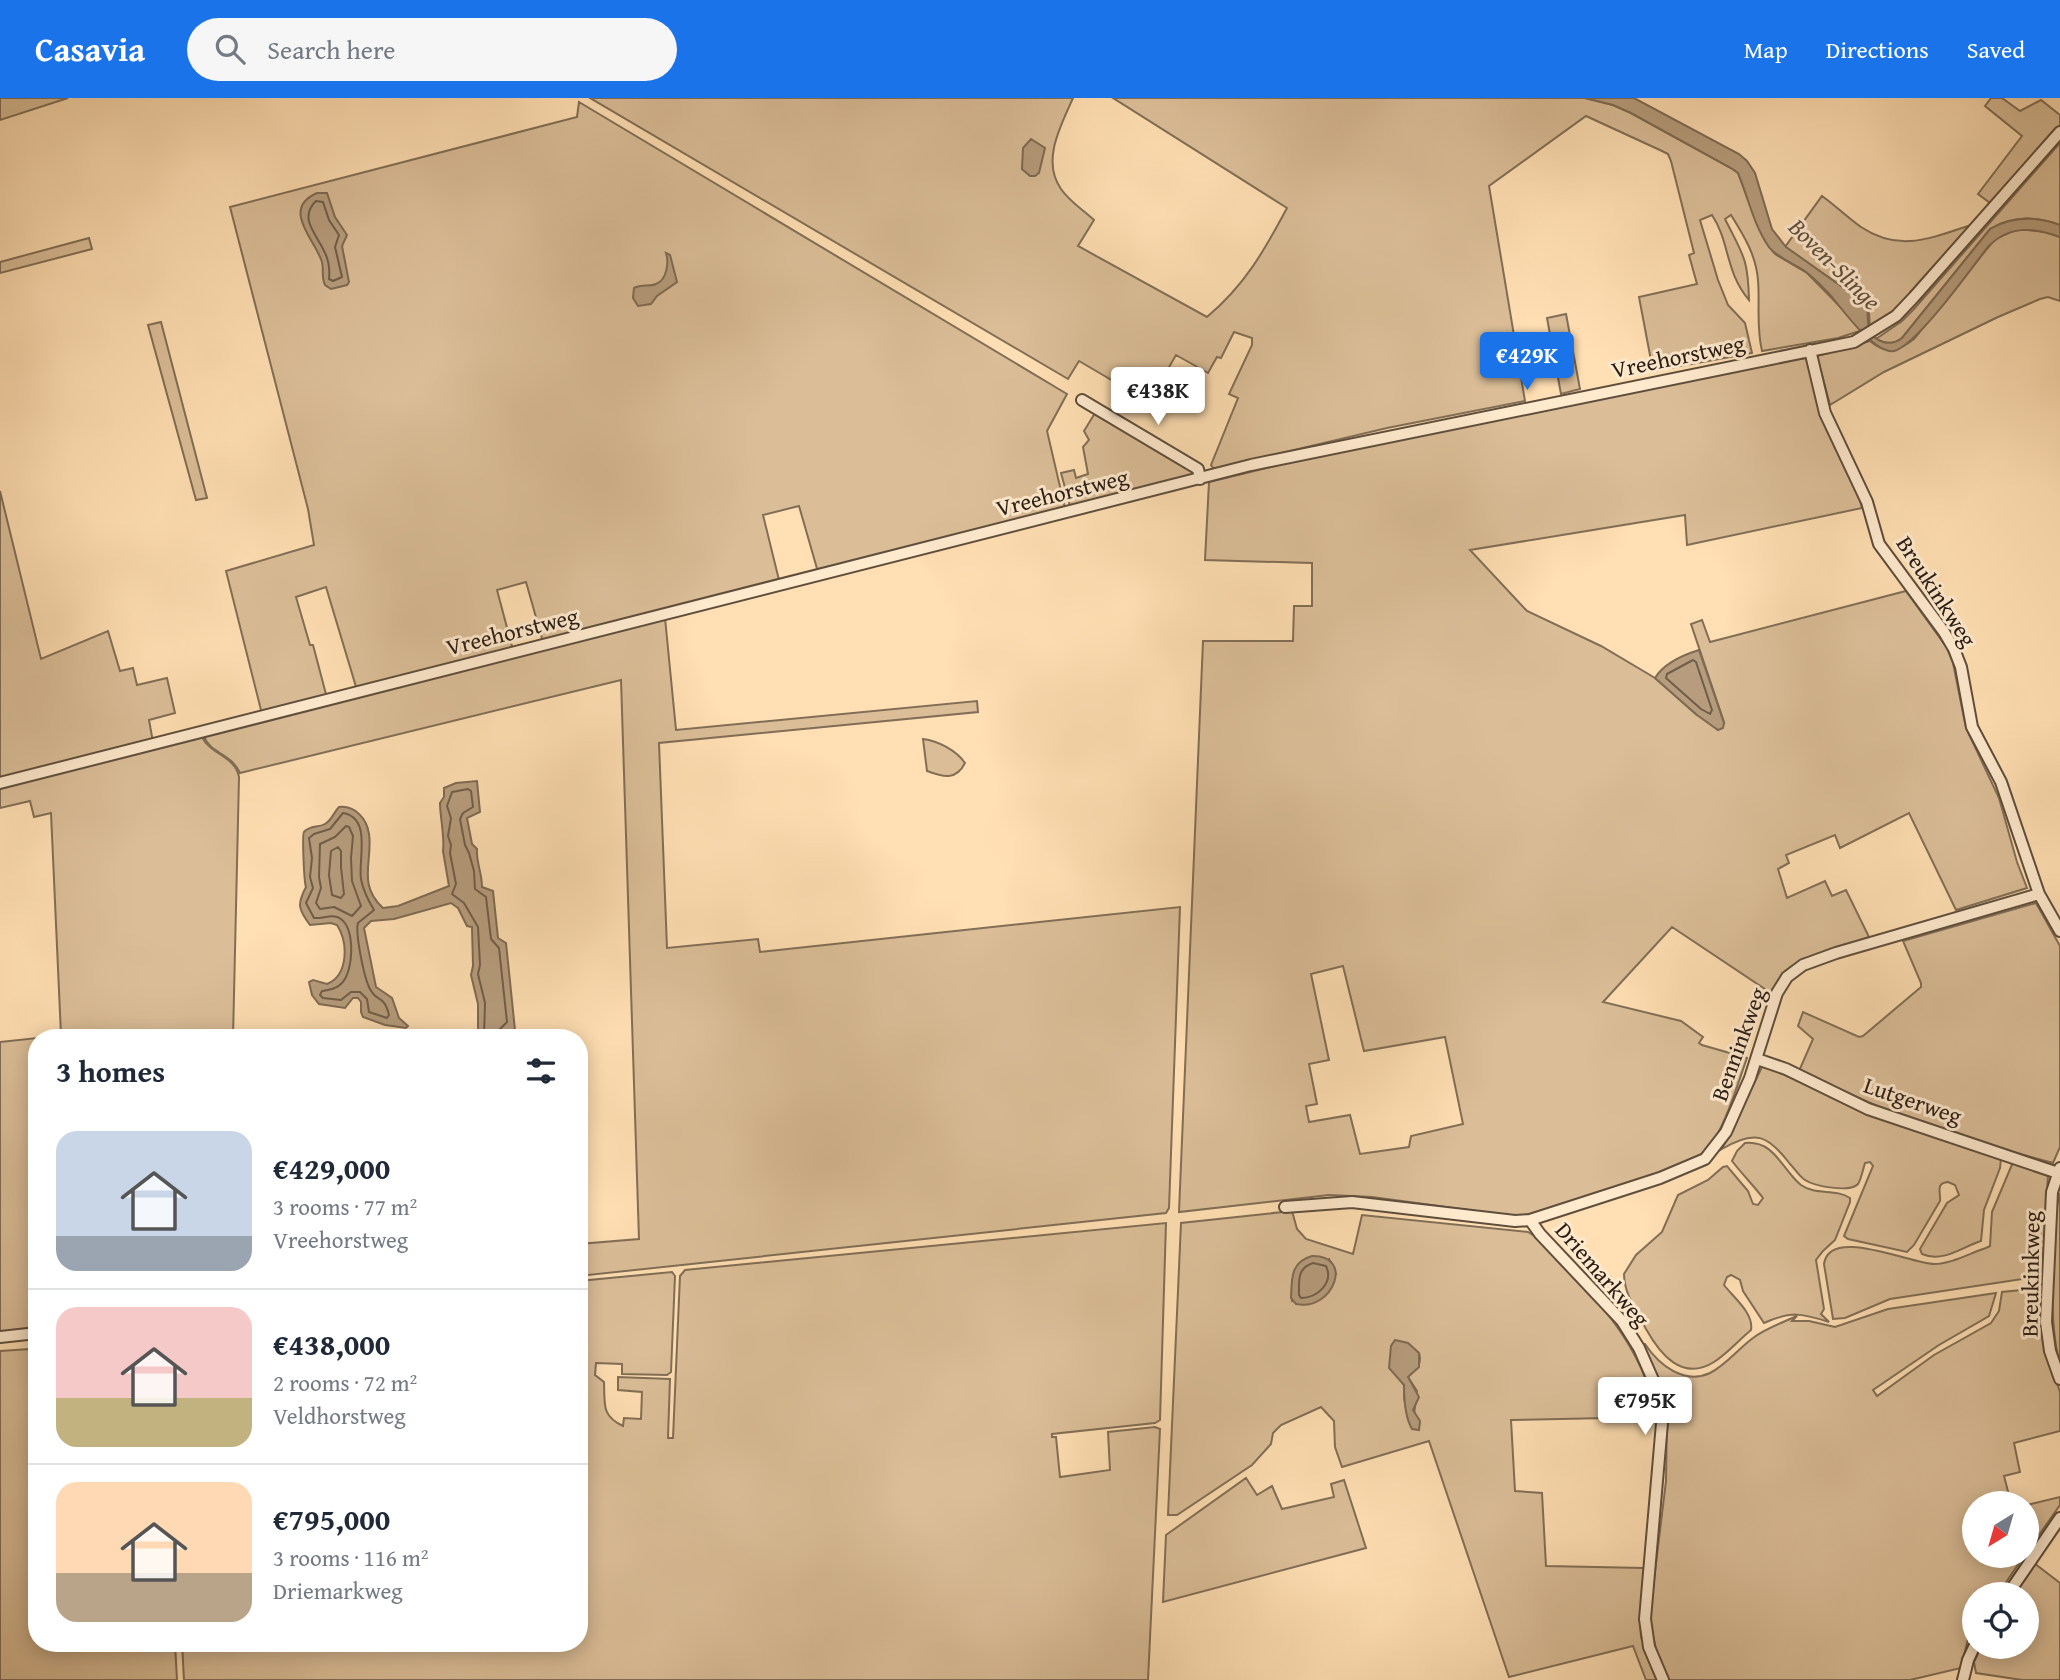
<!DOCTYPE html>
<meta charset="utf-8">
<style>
body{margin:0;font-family:"Gentium Book Plus",serif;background:#f6f6f7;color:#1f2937;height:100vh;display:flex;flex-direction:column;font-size:26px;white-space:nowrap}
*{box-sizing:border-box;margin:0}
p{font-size:23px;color:#747a83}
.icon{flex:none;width:38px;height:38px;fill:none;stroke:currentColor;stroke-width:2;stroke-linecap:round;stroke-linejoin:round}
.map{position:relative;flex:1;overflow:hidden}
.sheet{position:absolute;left:28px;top:931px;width:560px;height:623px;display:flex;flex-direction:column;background:#fff;border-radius:28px;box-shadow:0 4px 18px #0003}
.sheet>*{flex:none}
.needle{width:46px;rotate:217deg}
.tools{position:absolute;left:1962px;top:1393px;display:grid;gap:14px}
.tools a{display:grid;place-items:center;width:77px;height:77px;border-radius:50%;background:#fff;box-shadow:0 4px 18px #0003;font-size:35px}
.price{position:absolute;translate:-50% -60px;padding:0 16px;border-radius:7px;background:#fff;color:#222;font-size:23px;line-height:46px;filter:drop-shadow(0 2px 4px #0008)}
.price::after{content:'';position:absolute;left:50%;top:42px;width:21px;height:16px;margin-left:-10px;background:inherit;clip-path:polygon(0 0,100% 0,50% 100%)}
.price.current{background:#1a73e8;color:#fff}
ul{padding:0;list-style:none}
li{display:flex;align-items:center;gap:21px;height:175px;padding:0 28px}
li+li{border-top:2px solid #e0e1e3}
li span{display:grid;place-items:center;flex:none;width:196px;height:140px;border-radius:21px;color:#555}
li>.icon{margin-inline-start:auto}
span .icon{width:84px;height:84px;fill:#fffc;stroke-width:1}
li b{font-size:30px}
h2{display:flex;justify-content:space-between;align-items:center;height:84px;padding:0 28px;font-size:30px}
header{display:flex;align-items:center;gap:42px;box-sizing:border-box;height:98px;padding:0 35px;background:#1a73e8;color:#fff}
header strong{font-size:33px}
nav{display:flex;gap:38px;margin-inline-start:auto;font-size:24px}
.search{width:490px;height:63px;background:#f6f6f7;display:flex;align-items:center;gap:18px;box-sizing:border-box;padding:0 24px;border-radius:38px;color:#747a83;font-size:26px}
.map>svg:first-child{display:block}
.green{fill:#dbbe98;stroke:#826e56;stroke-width:2;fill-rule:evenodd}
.water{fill:#b79d7d;stroke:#7f6a53;stroke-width:2}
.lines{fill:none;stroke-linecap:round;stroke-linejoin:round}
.shore{stroke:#705d49;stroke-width:2}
.minor-casing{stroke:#5f4e3c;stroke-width:14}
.minor{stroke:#ffeace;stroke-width:10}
.labels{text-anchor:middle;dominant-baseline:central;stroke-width:6;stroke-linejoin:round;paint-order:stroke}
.street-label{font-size:23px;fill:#2a1d15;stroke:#ffeace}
.water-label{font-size:24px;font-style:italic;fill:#62503f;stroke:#ffeace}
</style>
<header>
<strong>Casavia</strong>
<div class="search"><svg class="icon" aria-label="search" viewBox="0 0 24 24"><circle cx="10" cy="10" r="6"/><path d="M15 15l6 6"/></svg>Search here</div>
<nav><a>Map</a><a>Directions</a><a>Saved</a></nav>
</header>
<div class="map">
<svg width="2060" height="1582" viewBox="0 0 2060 1582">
<rect width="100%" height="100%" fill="#ffdfb3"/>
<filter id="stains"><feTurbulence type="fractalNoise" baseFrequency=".00286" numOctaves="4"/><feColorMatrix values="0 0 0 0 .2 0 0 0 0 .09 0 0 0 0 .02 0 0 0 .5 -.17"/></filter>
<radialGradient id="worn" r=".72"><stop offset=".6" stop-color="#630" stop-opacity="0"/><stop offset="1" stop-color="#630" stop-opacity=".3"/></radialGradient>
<path class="green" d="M0,0H68L0,22Z
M590,0H1073C1061,27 1041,63 1061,91C1069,103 1083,112 1094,122L1078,148L1207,219C1245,187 1264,153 1287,110L1113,0H1585L1613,7L1631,15L1731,70L1738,75L1760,132L1769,149L1775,156L1807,175L1863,232L1838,240L1762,253C1756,229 1760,206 1758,182C1756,157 1744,138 1731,117L1725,121C1743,157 1748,160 1749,202C1725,174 1730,144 1712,117L1700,122L1718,182L1728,207L1745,225L1752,255L1653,273L1639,199L1697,186L1689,157L1694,155L1671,63L1668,56L1662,53L1586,18L1489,88L1525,303L1387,330L1214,371L1211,367L1238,300L1229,296L1252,247V240L1234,234L1221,260L1217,259L1208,275L1176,257L1149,304L1079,263L1068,281Z
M1991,0H2002L2020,13L2041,2L2060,17V27L1990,105L1978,96L2022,38L1985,8Z
M579,4L1067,296L1047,333L1065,410L818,474L799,408L763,417L779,482L543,544L526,484L497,492L513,552L357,592L326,489L296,499L310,547H313L327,600L262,616L226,473L314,447L308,411L230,109L577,19Z
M2060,45V127C2036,118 2012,118 1990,131L1902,240C1893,247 1886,246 1876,241L1902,223L1913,212Z
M1822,98C1836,108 1848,120 1861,129C1900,155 1931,140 1971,127L1892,220L1870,232L1869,215L1862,203L1785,149Z
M2018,131L2046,134L2060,139V203L2048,199L2040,201L1998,219L1884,274L1830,307L1817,258L1870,243C1885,256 1899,253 1914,241L1995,141Z
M89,140L92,151L0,175V164Z
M1566,216L1580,291L1561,296L1547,220Z
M161,224L207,400L196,402L148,227Z
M1806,260L1823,321L1856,387L1862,410L1687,447L1685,417L1470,452L1527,513L1601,548L1655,580L1697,617L1724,624L1691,526L1702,522L1710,544L1906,493L1947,550L1953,565L1966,630L1999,700L2017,764L2027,790L1956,812L1909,715L1840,750L1835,737L1786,757L1789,765L1778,771L1787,800L1825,783L1832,798L1846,792L1869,839L1792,868L1782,876L1771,895L1672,829L1603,904L1681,923L1703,939L1699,945L1702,947L1747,960C1736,990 1721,1048 1693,1065L1530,1116L1513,1118L1372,1099L1329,1097L1179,1114L1203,543H1293L1294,508H1312V465L1205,462L1209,384L1295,363L1739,271ZM1343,868L1364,953L1445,939L1463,1026L1411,1038L1409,1049L1360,1056L1350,1017L1309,1024L1306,1008L1317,1006L1309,966L1329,962L1311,876Z
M1095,315L1193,373L1191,378L1070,408L1061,375L1074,372L1076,380L1088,376L1083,349L1089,342L1084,333Z
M0,393L41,561L108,533L120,573L133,570L137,587L167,580L175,615L149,622L153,644L0,683Z
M665,520L676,632L977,603L978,614L659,645L667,850L758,841L760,854L1180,809L1169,1110L1166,1115L579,1178V1146L639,1141L621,582L240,675C230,654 210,656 204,638Z
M202,639C210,656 235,658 239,679L233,940H38L61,937L51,715L34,719L30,703L0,710V690Z
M923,641C938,643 956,652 965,665C956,683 943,679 927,673Z
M2036,805L2060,848V1049L2053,1065L2002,1051L1886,1012L1799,973L1813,941L1798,928L1803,914L1859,939L1863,938L1921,889V885L1903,843Z
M37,940V1233L0,1236V944Z
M1763,967L1851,1007L2001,1060L2000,1070L1984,1112L1981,1143C1962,1149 1943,1165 1922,1156L1920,1151L1947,1105L1959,1097L1955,1087L1948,1084C1935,1085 1941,1095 1940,1103L1914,1147L1907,1154L1848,1141L1844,1138L1873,1068L1870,1064L1865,1065C1863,1071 1861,1082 1858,1086C1850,1095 1814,1088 1805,1082C1799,1078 1795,1071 1790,1066C1768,1037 1755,1031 1722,1051Z
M1745,1045C1775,1042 1782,1072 1801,1087C1816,1098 1835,1090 1850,1100V1104L1835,1142L1823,1153L1816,1162L1824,1211L1821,1216L1829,1224C1801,1215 1791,1213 1764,1225L1743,1193L1740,1182L1731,1177L1727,1179L1724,1187C1733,1199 1754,1215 1751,1232C1739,1242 1727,1256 1714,1264C1682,1284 1660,1256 1646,1231C1637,1214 1624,1196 1624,1176L1636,1157L1662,1134L1678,1097L1708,1082L1723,1069L1727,1068L1748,1093L1753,1106L1758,1107L1763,1100C1754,1088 1742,1076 1732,1063L1737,1053Z
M2013,1064L2048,1076L2043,1178L1890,1201L1845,1220L1833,1221L1824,1166C1829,1128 1909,1165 1934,1166C1951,1166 1970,1155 1986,1150L1990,1148L1992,1114Z
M2060,1095V1265C2049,1231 2050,1130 2060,1095Z
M1292,1113L1297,1131L1306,1141L1353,1156L1362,1117L1528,1134L1533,1137C1585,1188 1644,1243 1656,1319L1511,1322L1515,1393L1542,1395L1546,1468L1644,1470L1640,1520L1641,1539L1658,1582H1646L1633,1548L1509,1579L1429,1343L1342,1369L1335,1349L1334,1323L1321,1309L1281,1327L1273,1335L1271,1346L1252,1367L1177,1417H1168L1181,1125ZM1329,1161L1336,1176L1292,1203L1293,1180ZM1395,1243L1419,1255C1423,1268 1414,1271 1408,1279L1417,1293L1414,1317L1408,1321L1404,1300V1287L1391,1248Z
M1166,1125L1160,1322L1155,1325L1052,1336V1339H1056L1060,1379L1110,1372L1108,1334L1155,1329L1160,1331L1148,1582H184L182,1545H579V1183L672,1174L675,1178L671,1274L667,1277L622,1276V1266L596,1265L595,1277L604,1284C605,1306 601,1318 623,1328L624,1320L641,1321L642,1294L618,1292V1279L670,1281L668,1340H673L680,1178L685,1172Z
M1608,1178L1611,1179L1614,1185L1632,1223V1228L1594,1186Z
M2042,1190L2043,1238L2047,1256L2060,1294V1333L2014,1345L2020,1374L2004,1378L2011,1405H1974V1458H2024L1998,1496H1974V1532L1968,1541L1961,1570L1910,1582H1669L1658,1559L1651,1530V1507L1666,1383L1667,1315L1662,1290L1641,1249L1643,1246H1645C1659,1267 1684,1287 1710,1275C1726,1267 1738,1251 1753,1240C1766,1230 1782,1225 1797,1218L1792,1223H1809L1835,1229L1888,1211L1996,1195L1989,1218L1939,1247L1873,1292L1877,1298L1934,1257L1991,1225L1999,1213L2002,1194Z
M30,1251L35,1254L37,1268V1545H175L177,1582H0V1253Z
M1246,1380L1257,1397L1272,1388L1282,1411L1334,1399L1331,1386L1344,1382L1366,1450L1163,1504L1166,1437Z
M2060,1399V1407L2027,1454V1407Z
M2034,1465L2060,1485V1582H2022L1976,1575L1974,1564L1981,1549H2026V1496H2013Z"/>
<path class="water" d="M1585,0H1634L1739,56L1747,63L1755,75L1772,131L1786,149L1862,203C1871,213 1866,220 1869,230C1874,245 1891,249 1902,240L1990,131C2012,118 2036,118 2060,127V139C2033,129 2008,127 1987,150C1971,171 1916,248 1894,253C1876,257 1844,214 1832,199C1823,189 1812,177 1800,170C1790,164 1777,159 1769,149C1754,128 1748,99 1738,75L1731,70L1631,15L1613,7Z
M1031,41L1045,50L1039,75L1035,78H1030L1022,71L1023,50Z
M317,95H327L335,119L347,137L342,148L349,184L347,187L331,191L325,187C321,179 324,172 322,164C316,143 280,111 317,95Z
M666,155L670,157L677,184L657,198L651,206L638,208L633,200L634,190C642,186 649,189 656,186C667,182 669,164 666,155Z
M1699,552L1724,625L1723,630L1718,632L1697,617L1655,580C1664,565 1683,557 1699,552Z
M477,683L480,714L467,720L472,746L477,751C476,764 482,775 482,789L493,793L498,840L506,845L515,932L505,935L504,940H478V906L471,877L473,868L472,829L467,828L458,810L451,805L394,821L371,823L364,830L376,889L392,900L399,920L408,928L406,930L385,927L363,919L361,914V904L358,900H353L345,910L319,906L312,897L309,884L313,882L327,886C349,877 348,844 337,827L331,825L310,827C298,811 297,806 306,789C304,784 302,736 304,734C310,727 318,730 325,726C332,722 334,714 339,709C355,707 367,721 369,736C373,762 357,787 383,810L398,808L449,788L443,753C445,740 440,719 440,705L444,699V690L456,685Z
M1312,1158C1355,1157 1333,1214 1296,1206L1291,1200C1292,1181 1290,1164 1312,1158Z
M1395,1242L1408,1245L1419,1255V1269L1408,1279L1419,1299L1413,1312L1420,1323L1419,1332L1412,1331C1405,1319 1404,1300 1404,1287L1389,1270L1391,1248Z"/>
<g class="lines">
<path class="shore" d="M316,103L323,104L329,122L339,137L335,149L342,179L333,183L329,181C330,171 329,162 324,153C317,137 298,120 316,103Z
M1693,562L1696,564L1712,612L1710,616L1701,611L1666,580L1667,576Z
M343,715C372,720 358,761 361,781C363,793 368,802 374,812L358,825C355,835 364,880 370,891C377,905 384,896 389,917L387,920L369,914L367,901L360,894H351L341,902L323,900L320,897L322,893C329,892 337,891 342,885C354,872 355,832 341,821C333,815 323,821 314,820L306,805L313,790L310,779L312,760L309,740L314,736L330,731Z
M346,728L349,729L353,738L351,760L352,783L361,808L352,818L334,809L320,811L316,805L321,790L319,779L320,746L335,739Z
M338,749L341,753V769L344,796L341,800L332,797L329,777L331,753Z
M484,940L485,905L478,876L480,867L478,829L464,805L452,796L456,786L450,755L451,747L448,738L451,720L447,708L452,694L468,691L471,693L473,709L463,715L460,721L465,747L469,755L474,773L475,791L486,799L491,841L499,850L507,924L499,932L498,940
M1313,1165L1326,1168C1334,1185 1317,1200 1301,1200L1299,1197C1299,1183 1297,1170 1313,1165Z"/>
<g class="minor-casing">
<path id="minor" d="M1810,252L1825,315L1867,404L1879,446L1944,534L1954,551L1961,569L1972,629L2001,684L2039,796L2060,833
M1082,302L1198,371L1200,381
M0,685L1251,367L1854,244L1896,218L1914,199L2060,34
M1757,961L1786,971L1868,1011L2058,1075
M2060,1070L2052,1094L2046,1224L2050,1253L2060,1281
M1285,1109L1352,1104L1515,1123L1530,1122L1660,1080L1705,1061L1726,1034L1750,980L1777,895L1787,879L1803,867L1836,855L2039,796
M1530,1122L1540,1136L1622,1223L1639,1250L1654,1284L1662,1325L1645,1521L1649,1549L1663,1582
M0,1239L37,1235
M2008,1496L2060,1420
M1963,1582L1968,1562L1974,1549"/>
</g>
<use href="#minor" class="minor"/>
</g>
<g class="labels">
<g class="street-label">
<text transform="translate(1678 258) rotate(-12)">Vreehorstweg</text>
<text transform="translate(1062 394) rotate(-14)">Vreehorstweg</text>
<text transform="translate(1937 493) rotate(57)">Breukinkweg</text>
<text transform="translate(512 533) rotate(-14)">Vreehorstweg</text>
<text transform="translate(1738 946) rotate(-70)">Benninkweg</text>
<text transform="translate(1913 1002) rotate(19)">Lutgerweg</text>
<text transform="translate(1603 1176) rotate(49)">Driemarkweg</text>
<text transform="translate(2030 1176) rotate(-89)">Breukinkweg</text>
</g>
<g class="water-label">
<text transform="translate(1835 166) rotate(45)">Boven-Slinge</text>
</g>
</g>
<rect width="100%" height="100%" filter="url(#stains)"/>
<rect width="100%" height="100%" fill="url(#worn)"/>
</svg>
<div class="tools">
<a><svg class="needle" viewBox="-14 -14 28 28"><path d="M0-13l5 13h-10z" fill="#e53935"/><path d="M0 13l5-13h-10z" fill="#747a83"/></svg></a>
<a><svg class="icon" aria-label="locate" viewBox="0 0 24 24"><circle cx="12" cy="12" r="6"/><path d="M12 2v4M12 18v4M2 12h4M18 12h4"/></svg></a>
</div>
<b class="price current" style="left:1527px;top:294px">€429K</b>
<b class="price" style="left:1158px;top:329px">€438K</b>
<b class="price" style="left:1645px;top:1339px">€795K</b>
<section class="sheet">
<h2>3 homes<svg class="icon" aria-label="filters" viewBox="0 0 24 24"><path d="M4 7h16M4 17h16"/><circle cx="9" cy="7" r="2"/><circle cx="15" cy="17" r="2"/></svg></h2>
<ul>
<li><span style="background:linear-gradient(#c9d6e8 75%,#9aa5b1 0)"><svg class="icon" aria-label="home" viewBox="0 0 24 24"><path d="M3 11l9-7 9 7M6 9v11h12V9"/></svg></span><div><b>€429,000</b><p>3 rooms · 77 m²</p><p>Vreehorstweg</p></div></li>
<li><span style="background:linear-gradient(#f6c9c9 65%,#c2b280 0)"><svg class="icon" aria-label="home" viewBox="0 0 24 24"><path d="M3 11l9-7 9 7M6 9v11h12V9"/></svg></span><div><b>€438,000</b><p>2 rooms · 72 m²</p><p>Veldhorstweg</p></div></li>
<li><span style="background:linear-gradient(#ffd9b3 65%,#b9a48a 0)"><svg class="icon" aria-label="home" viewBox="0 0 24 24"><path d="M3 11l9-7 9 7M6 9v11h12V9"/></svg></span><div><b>€795,000</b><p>3 rooms · 116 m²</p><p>Driemarkweg</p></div></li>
</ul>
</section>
</div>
